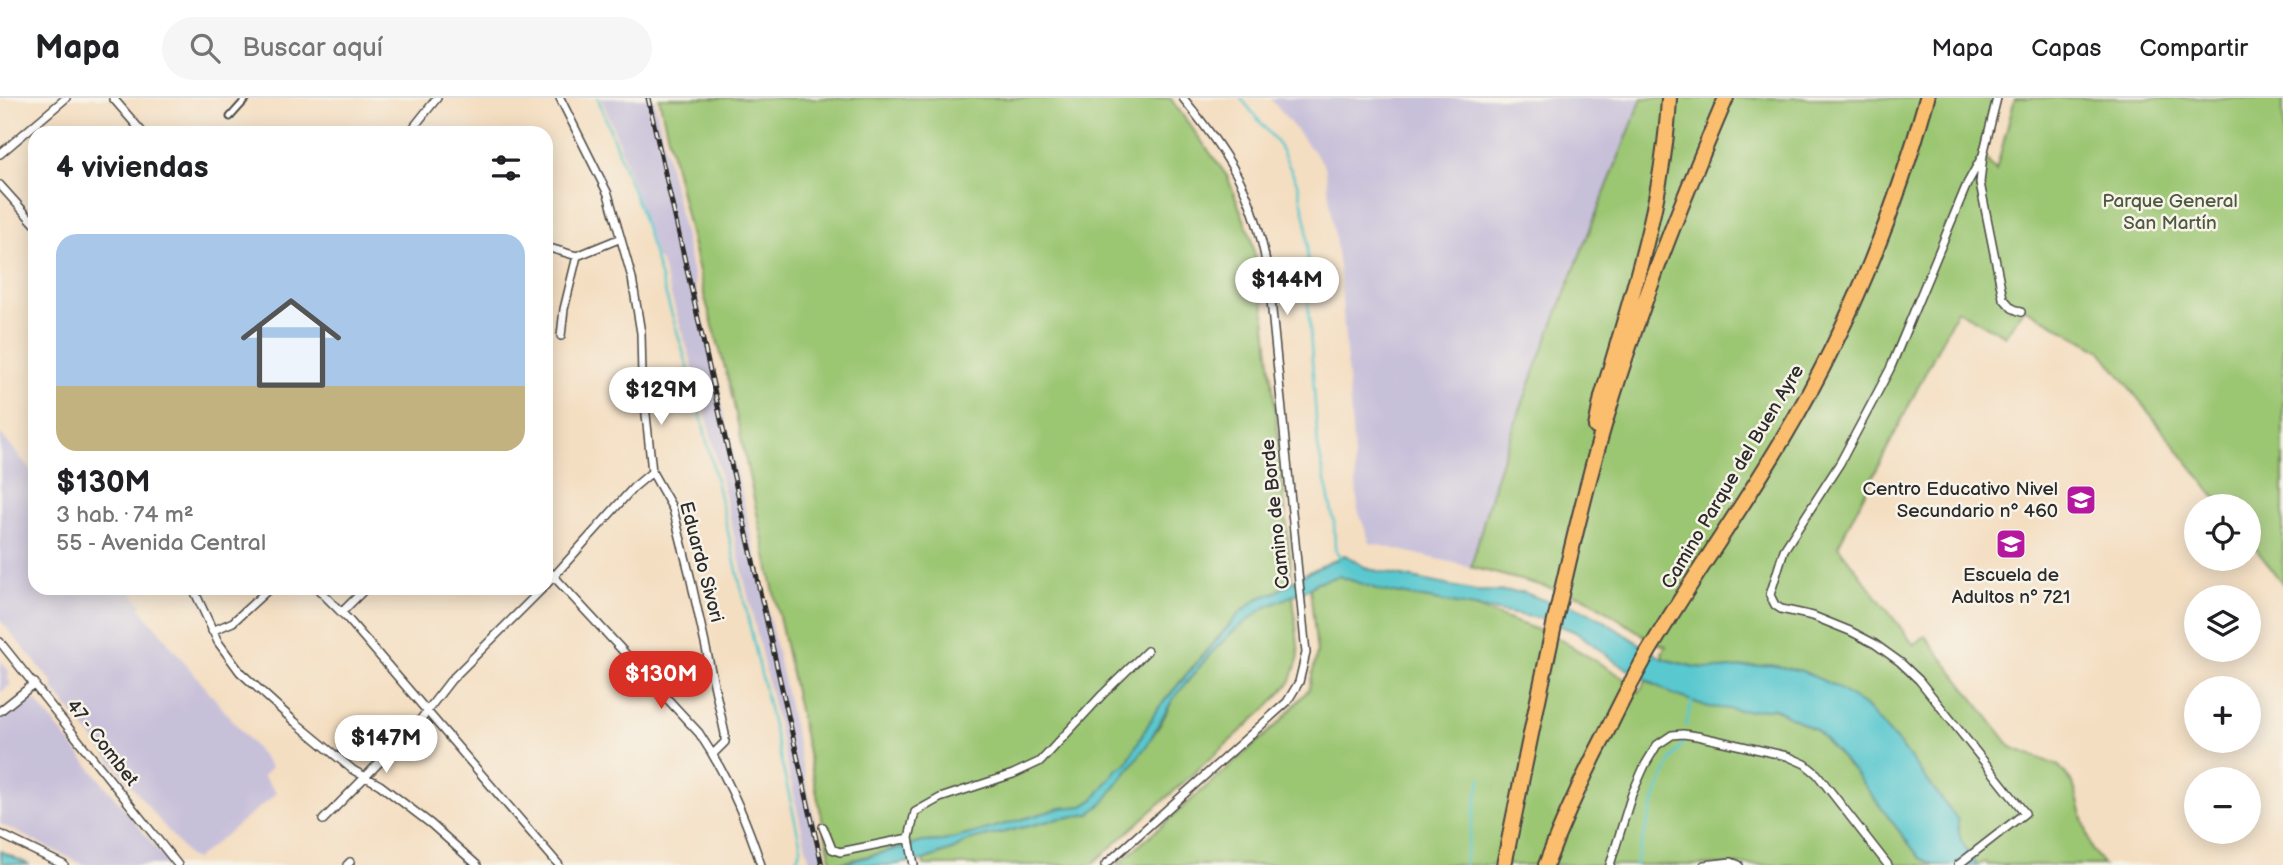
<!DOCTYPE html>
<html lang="es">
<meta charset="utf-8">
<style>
body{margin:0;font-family:"Balsamiq Sans",sans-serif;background:#f6f6f6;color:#202124;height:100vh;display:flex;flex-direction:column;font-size:26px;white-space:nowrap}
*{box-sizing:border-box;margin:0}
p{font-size:23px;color:#757577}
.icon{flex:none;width:38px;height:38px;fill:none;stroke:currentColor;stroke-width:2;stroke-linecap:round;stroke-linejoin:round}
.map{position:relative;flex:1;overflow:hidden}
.drawer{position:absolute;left:28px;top:28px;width:525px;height:469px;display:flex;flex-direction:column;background:#fff;border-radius:21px;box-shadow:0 4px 18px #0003}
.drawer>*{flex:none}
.controls{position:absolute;left:2184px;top:396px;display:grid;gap:14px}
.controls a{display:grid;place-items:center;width:77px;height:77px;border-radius:50%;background:#fff;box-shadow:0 4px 18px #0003;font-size:35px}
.price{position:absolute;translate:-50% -60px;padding:0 16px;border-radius:24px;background:#fff;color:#222;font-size:23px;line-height:46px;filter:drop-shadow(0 2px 4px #0008)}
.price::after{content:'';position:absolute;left:50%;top:42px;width:21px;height:16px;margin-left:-10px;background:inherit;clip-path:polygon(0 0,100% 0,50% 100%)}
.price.on{background:#d93025;color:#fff}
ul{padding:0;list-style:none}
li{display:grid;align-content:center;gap:14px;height:371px;padding:0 28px}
li span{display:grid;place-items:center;height:217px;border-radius:21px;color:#555}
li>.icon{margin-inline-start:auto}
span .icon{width:126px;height:126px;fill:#fffc;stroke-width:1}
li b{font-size:30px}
h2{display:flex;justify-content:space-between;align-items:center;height:84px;padding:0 28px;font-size:30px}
header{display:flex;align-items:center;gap:42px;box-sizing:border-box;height:98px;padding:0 35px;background:#fff;border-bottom:2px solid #e0e0e0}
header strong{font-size:33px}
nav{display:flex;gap:38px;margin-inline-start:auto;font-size:24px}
.search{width:490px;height:63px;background:#f6f6f6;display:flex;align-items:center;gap:18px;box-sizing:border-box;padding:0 24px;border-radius:38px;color:#757577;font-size:26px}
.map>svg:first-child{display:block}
.industrial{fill:#c7c0d9}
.green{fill:#9bc672;stroke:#63784e;stroke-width:2}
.water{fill:#5ac8cf;stroke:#427a7d;stroke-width:2}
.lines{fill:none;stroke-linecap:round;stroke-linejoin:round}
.stream{stroke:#5ac8cf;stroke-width:2.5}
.pedestrian-casing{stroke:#494642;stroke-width:9}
.minor-casing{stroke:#494642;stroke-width:10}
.motorway-casing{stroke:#494642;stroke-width:18}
.pedestrian{stroke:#fff;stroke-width:5}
.minor{stroke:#fff;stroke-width:7}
.motorway{stroke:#fabe6e;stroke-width:14}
.rail-casing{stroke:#2b2b2b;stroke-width:5}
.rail{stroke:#f7f3e8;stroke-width:2.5;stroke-dasharray:8;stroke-linecap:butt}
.labels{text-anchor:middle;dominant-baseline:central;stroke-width:5;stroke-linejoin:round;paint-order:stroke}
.park-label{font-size:19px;fill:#4d5a40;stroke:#f7f3e8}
.street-label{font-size:19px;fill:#2b2b2b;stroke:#f7f3e8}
.poi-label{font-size:19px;fill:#2b2b2b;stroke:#f7f3e8;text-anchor:end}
</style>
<header>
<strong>Mapa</strong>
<div class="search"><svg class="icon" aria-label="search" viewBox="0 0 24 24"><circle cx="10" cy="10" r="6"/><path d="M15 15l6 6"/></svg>Buscar aquí</div>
<nav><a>Mapa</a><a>Capas</a><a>Compartir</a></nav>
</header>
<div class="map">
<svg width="2283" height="767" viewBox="0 0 2283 767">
<rect width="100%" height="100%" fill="#f7f3e8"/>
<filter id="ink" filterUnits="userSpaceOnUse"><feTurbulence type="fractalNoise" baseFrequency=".0143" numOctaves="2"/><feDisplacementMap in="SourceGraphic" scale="14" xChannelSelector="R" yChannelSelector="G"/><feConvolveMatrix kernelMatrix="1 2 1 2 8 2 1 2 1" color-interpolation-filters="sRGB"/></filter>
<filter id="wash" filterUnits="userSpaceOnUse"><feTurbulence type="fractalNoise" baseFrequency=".00686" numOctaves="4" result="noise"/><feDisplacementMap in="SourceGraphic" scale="28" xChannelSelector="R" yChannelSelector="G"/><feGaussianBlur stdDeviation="1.57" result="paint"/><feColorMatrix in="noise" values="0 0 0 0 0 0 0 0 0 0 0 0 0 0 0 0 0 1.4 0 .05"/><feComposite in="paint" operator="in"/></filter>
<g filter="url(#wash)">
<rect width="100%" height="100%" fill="#f4dec1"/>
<path class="industrial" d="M601,0H654L819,743L823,749L826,765L820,767H811L805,745L701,294L704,291L702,285H698L660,162L657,161L617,39Z
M1270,0H1642L1593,127L1568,183L1501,364L1471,469L1370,445L1358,412L1340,176L1325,68Z
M0,335L35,377V490H128L142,507L139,509L271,669L263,678L277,695L196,761L190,760L53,591V585L0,522Z
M0,562L9,573L8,581L11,586L0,595Z
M25,601L35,602L170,767H84L0,726V622Z"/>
<path class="green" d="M659,0H1170L1227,78L1251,139L1263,202L1278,335L1292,484L1276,494L1257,501L1238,517L1204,555L1156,613L1126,666L1117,671L1094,701L1083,708L1061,710L975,735L943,743L923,744L832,767L729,284L705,200Z
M1642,0H1997L1983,57L1996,73L2015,0H2283V486L2249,442V408H2222L2100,252L2024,210L2005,238L1957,212L1838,448L1914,547L1925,538L2011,649L2059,668L2073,685L2092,752L2104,767H1988L1986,764L1977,767C1966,752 1957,741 1957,722L1897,643L1865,608L1802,573L1770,567L1721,571L1695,569L1663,561L1662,555L1666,548L1654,544L1585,499L1471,469C1481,434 1490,397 1502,362C1545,240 1595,121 1642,0Z
M1339,478L1383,493L1474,509L1552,537L1631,584L1639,594L1646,582L1655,587L1748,613L1773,610L1816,632L1850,669L1920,760L1935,767H1117L1280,624L1309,591L1317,555L1310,490L1317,484Z
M1293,497L1299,558L1291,583L1269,608L1091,767H924L923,762L954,751L968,743L1057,721L1090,716L1127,674L1160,627L1173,601L1209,557L1230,536L1264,510Z"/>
<path class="water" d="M1345,457L1368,471L1476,493L1523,494L1543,502L1572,507L1596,518L1663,561L1695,569L1721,571L1770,567L1802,573L1835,588L1865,608L1897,643L1958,722C1957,741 1966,752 1977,767H1935L1920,760L1850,669L1816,632L1773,610L1748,613L1709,609L1674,597L1617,565L1578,535L1543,521L1383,493L1339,478L1317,484L1310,490L1264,510L1230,536L1209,557L1173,601L1147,647L1103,705L1089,716L1057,721L968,743L954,751L923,762L891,767H837L923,744L943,743L975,735L1061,710L1083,708L1094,701L1117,671L1126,666L1156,613L1238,517L1257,501L1276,494L1307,475Z
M0,753L30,767L2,765Z"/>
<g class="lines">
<path class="stream" d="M598,0L640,112L696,296L800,744L801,750L794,767
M1241,0L1280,49L1298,87L1307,127L1308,205L1318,349L1334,424L1335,451L1342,462
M1686,627L1692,603
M1464,767L1481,679
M1635,767C1645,735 1661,668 1683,646"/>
</g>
</g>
<g filter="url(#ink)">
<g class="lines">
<g class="pedestrian-casing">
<path id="pedestrian" d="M230,19L247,0"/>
</g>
<g class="minor-casing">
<path id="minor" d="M113,0L143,35
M560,0L608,96L632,180L641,235L642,278L652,374L673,411L690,478L725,636V644L713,656
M1997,0L1983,57L1980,85L2003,200L2012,210L2021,214
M409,35L437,0
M0,56L66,0
M0,87L35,126
M546,149L577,158
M561,238L564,211L577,158L621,140
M546,470L699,635C726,675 746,721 761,767
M546,487L633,390L652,374
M193,490L218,544L240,574L295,624L353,672L380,687L431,726L477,767
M317,490L348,521L559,767
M341,515L366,490
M212,533L233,524L270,490
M0,544L178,767
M0,613L35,585
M323,722L417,626L451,582L543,490
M823,729L832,751L840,754L909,740
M0,736L64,767
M347,767L350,764
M914,767L909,740L915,714L940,700L1013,676L1041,663L1102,597L1147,553
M1105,767L1287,604L1299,584L1306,555L1269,182C1257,101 1234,63 1183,0
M1610,767L1632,696L1645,667L1657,647L1672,637L1683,636L1697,638L1787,658L1805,666L1817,676L1888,767
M1704,767L1731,764L1739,767
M1958,767L2025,715L1919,582L1900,564L1875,546L1850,533L1813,518L1781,511L1775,507L1770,497L1784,452L1840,365L1890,271L1967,86L1983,57"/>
</g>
<g class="motorway-casing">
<path id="motorway" d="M1596,329L1602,299C1631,200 1664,103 1669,0
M1504,767C1532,632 1558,496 1594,363C1627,240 1676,117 1726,0
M1546,767C1563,722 1583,679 1605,637C1621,605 1636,573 1655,543C1696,475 1742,410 1783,341C1846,235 1894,119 1927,0"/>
</g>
<use href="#pedestrian" class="pedestrian"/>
<use href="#minor" class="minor"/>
<use href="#motorway" class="motorway"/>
<g class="rail-casing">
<path id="rail" d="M648,0L822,767"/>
</g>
<use href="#rail" class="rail"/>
</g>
</g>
<defs>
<g id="school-square" transform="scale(1.575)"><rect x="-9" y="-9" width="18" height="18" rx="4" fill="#b5179e" stroke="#f7f3e8"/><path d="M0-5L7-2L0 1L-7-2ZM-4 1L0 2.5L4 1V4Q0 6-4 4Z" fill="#fff"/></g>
</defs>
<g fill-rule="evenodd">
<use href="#school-square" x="2081" y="402"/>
<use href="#school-square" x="2011" y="446"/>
</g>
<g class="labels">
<g class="park-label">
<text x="2170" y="103">Parque General<tspan x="2170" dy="22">San Martín</tspan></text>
</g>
<g class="street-label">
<text transform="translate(1733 379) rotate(-59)">Camino Parque del Buen Ayre</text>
<text transform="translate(1276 416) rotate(-96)">Camino de Borde</text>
<text transform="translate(701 464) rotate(75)">Eduardo Sivori</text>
<text transform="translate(102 645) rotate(52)">47 - Combet</text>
</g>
<g class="poi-label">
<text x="2058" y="391">Centro Educativo Nivel<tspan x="2058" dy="22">Secundario nº 460</tspan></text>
<text x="2011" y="477" text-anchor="middle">Escuela de<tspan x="2011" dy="22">Adultos nº 721</tspan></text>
</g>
</g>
</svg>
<div class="controls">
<a><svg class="icon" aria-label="locate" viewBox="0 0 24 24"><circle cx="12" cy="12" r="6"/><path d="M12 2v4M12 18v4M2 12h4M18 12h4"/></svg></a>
<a><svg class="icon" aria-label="layers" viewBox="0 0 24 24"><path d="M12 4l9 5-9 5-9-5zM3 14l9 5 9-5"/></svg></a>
<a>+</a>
<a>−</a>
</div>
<b class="price" style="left:1287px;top:219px">$144M</b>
<b class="price" style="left:661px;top:329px">$129M</b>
<b class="price on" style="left:661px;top:613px">$130M</b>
<b class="price" style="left:386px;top:677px">$147M</b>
<section class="drawer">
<h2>4 viviendas<svg class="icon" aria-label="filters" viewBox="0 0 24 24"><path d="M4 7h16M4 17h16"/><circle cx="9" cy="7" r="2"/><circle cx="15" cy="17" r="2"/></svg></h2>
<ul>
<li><span style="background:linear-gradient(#a9c7e8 70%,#c2b280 0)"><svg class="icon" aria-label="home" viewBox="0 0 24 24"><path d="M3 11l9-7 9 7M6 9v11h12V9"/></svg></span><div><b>$130M</b><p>3 hab. · 74 m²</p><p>55 - Avenida Central</p></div></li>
</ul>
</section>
</div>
